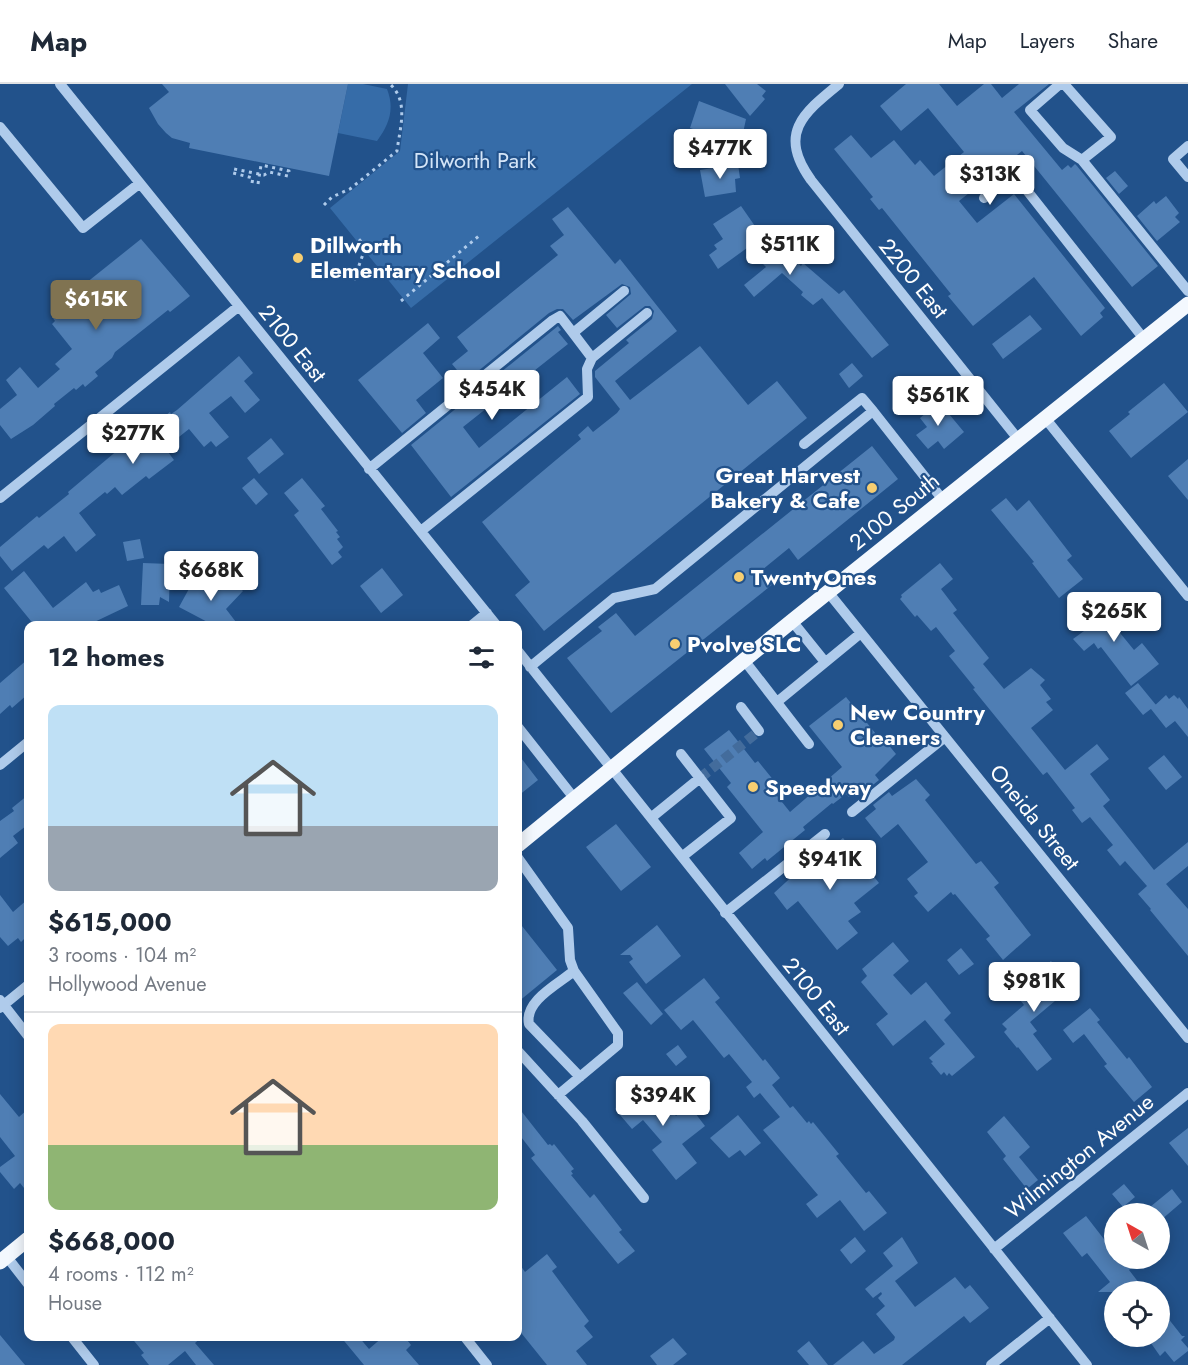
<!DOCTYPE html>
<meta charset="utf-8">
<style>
body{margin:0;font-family:Jost,sans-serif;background:#f6f6f7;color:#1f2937;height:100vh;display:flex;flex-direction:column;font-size:22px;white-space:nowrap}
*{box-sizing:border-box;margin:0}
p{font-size:20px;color:#747a83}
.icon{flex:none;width:33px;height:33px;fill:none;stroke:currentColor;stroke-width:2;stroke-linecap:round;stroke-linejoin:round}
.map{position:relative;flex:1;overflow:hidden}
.sheet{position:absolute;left:24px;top:537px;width:498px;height:720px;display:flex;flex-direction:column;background:#fff;border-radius:12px;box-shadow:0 3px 15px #0003}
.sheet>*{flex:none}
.needle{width:39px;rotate:321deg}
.buttons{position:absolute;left:1104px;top:1119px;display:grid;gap:12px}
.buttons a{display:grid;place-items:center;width:66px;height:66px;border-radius:50%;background:#fff;box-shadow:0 3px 15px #0003;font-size:30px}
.price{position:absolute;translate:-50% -51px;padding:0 14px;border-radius:6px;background:#fff;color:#222;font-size:20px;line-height:39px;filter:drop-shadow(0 2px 3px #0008)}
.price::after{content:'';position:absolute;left:50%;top:36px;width:18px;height:14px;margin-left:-9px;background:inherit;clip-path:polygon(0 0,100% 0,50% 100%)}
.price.active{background:#807351;color:#fff}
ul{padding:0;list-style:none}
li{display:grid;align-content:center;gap:12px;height:318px;padding:0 24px}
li+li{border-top:2px solid #e0e1e3}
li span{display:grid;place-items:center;height:186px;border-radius:12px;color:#555}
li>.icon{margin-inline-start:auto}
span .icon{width:108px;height:108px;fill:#fffc;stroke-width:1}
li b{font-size:26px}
h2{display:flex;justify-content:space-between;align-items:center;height:72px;padding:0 24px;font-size:26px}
header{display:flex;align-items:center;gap:36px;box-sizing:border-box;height:84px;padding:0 30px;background:#fff;border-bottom:2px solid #e0e1e3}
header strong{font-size:28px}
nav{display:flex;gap:33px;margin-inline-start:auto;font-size:21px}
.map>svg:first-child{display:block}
.green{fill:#366ca8}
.building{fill:#4f7eb4}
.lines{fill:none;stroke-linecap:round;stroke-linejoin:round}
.minor-tunnel{stroke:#436c9c;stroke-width:10;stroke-dasharray:10 5;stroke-linecap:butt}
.path{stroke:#afcbeb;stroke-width:3;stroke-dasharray:3 4.5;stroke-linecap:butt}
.minor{stroke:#afcbeb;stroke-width:10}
.major{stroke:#f3f8fe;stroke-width:15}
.poi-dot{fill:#f7ce71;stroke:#22528b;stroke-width:2}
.labels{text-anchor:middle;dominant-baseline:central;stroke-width:4.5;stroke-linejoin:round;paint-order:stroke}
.park-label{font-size:22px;fill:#d4e5f8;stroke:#22528b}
.poi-label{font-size:22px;font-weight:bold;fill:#fff;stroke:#22528b;text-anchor:start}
.street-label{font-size:22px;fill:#fff;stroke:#22528b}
</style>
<header>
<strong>Map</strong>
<nav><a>Map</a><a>Layers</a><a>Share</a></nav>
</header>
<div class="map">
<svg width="1188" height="1281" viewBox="0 0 1188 1281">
<rect width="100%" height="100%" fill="#22528b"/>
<path class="green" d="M348,0H363L387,5C395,25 389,41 377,57L338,49Z
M408,0H692L411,224L330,124L400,67Z"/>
<path class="building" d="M162,0H348L329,92L189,64L190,59L172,54L166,49L158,40L149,24L169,8Z
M725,0H757L766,7L762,12L765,15L750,32Z
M906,0H939L957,22L984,0H991L1002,14L1019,0H1049L1014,28L1062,86L1068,81L1071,84L1075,80L1077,82L1158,182L1132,203L1022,67L959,117L977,139L1014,110L1105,224L1100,229L1103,233L1081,252L1034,193L973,242L948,212L951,210L882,124L879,126L870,115L873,113L834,65L851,51L871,74L894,56L915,81L920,76L934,92L964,68L928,24L901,47L880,22Z
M699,17L746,35L739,68L713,62L715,55L695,51L696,46L690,44Z
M738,80L740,94L735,95L736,108L705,113L700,86Z
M1115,87L1128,102L1119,110L1106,94Z
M1166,112L1179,129L1175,133L1180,138L1157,157L1137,132L1154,117L1156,120Z
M741,122L757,145L775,163L778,160L801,182L803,179L839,210L844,206L889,261L872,274L822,214L813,221L801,211L803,208L782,189L754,213L744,201L766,183L747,164L718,185L709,171L717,165L714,161L723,155L713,140Z
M568,123L615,180L620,175L677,247L615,297L630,316L700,262L748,321L777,297L807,334L544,547L515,511L530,498L482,438L581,355L578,351L588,342L593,348L617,329L620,325L595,293V287L629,259L626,256L652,235L654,227L650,222H645L617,244L606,231L631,210L630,203L622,200L573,236L563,225H557L549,229L466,297L452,280L468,267L457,253L558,171L550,162L564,151L552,135Z
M141,155L190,212L170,228L168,226L115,268L112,274L95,288L98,292L85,303L83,300L76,306L74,304L54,320L55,322L33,341L11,355L0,341V325L17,311L6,296L20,283L38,304L60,285L55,280L72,265L52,240L55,237L52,233L89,203L86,199Z
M1030,231L1042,245L1003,275L992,260Z
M428,239L440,254L423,269L443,294L416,316L426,329L402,349L358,296Z
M558,242L561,246L558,248L568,260L463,343L479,364L567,293L580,310L451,413L411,361Z
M239,272L253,289L244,297L260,316L245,329L231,312L209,329L229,353L216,363L211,357L204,363L189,345L165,364L174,376L149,395L146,392L122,411L115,403L107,410L105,408L79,429L96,451L76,468L64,452L48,465L44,461L12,487L0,472V463L37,432L39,434L69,410L68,408L132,354L134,356L170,328L171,330L177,326Z
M852,279L863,292L849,304L839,290Z
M1164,299L1188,328L1131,374L1109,347L1130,330L1128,328Z
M933,316L936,321L939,318L964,348L944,365L938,357L928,365L916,351L927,343L920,334L926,329L922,324Z
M271,354L284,370L259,390L247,374Z
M872,362L898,395L798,476L789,464L762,486L773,500L611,629L567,574L602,547L598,543L616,529L635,552Z
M1188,375V416L1168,392Z
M254,394L268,410L256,421L242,404Z
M302,394L325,422L321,425L338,447L336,448L340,453L337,455L343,463L338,468L342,473L332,481L294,431L299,427L284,409Z
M1006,414L1017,427L1029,416L1072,472L1067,476L1083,495L1059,514L1032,479L1034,478L991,426Z
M140,455L144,474L127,477L123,458Z
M143,479L170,480L169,518L160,513L159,521H141Z
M940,479L953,495L941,505L957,526L953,529L989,574L983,580L1004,605L1031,584L1045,596L1040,601L1051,615L1046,618L1053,626L1031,644L1065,686L1097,660L1109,675L1090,690L1110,716L1103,722L1154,786L1188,758V782L1166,800L1188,825V872L1150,826L1151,825L1138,810L1147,802L1125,777L1120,782L1107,766L1113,761L1090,733L1082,739L1072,726L1075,724L1047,688L1043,691L973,605L975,604L949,572L955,567L936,543L931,547L917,531L915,533L900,515L902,513L901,511Z
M382,484L403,511L381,529L360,502Z
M24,487L53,524L86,498L93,508L99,505L101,509L119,501L128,522L86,542H35L4,504Z
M196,492L221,505L231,495L243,507L226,525L239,542H215L179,523Z
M1098,512L1121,540L1116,544L1134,566L1142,559L1159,580L1131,602L1101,563L1098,565L1094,559L1084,567L1073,555L1084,547L1076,538L1091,526L1087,521Z
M28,575V610L12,624L10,621L0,630V599Z
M1138,599L1156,621L1143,631L1125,609Z
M1166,611L1169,615L1174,611L1178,615L1179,613L1188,625V653L1175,637L1166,644L1151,625Z
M846,613L880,655L882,653L896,670L875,691L879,696L863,709L859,704L849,713L846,710L833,720L832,719L803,743L805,746L767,777L765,774L752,785L739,769L763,748L727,703L731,699L704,665L729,646L755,679L758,677L779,703L774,708L790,728L842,683L809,642Z
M518,670L538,696L518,712Z
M1164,671L1182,693L1166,706L1148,684Z
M916,695L930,711L925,716L976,780L981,777L999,799L994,803L1031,851L1003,876L986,855L990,852L955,810L953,811L951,808L928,828L914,812L918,809L907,795L928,778L898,740L881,754L865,734L876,725L873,721L889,708L892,712Z
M28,711V745L26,742L13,752L18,759L0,774V737L14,727L12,724Z
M616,740L651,783L621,807L586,763Z
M843,754L879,799L854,819L861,828L848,837L858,849L837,866L798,817L787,826L774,809L810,776L811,777L822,768L824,769Z
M0,811L13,828L28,815V851L21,858L18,854L8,862L0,853Z
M518,837L557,886L518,918Z
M657,841L681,872L646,900L629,878L633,875L630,871H620Z
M893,858L909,877L893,891L911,911L926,898L951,929L944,936L975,973L952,992L949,989L947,992L944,988L941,991L931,979L933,978L929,974L945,960L925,936L893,962L876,940L888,930L861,898L867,892L862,885Z
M961,864L974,880L959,891L947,876Z
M1051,877L1064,894L1060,897L1068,906L1030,938L1037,947L1033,950L1052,975L1037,987L1018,963L1017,964L1004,948L1007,945L1002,940L1024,921L1014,908Z
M704,894L720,914L715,918L763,977L765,975L780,994L772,1001L790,1024L793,1022L807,1039L809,1037L811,1040L813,1038L839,1070L836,1072L866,1109L869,1107L887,1129L864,1147L840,1116L817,1134L806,1120L818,1111L763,1046L780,1033L760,1009L754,1014L746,1003L752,998L729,970L724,974L693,936L681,946L664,926Z
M637,898L663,930L651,941L623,909Z
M1090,924L1100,936L1097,938L1127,975L1129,973L1152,1003L1134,1018L1104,982L1107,980L1084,950L1073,959L1063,946Z
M678,961L687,973L676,982L666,970Z
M647,996L676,1032L689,1021L705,1042L682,1060L697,1079L676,1096L652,1066L662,1058L643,1036L632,1045L615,1025L630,1014L628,1011Z
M0,1010L19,1033L28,1025V1109L20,1099L14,1105L0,1088V1083L15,1072L0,1053Z
M518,1023L548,1061L550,1060L552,1062L554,1060L574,1085L571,1087L573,1090L571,1091L590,1114L594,1110L622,1146L619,1148L635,1167L618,1180L531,1074L535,1071L518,1049Z
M738,1031L761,1059L745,1072L740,1066L729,1074L710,1054Z
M1004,1032L1030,1063L1019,1073L1038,1096L1027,1105L1003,1075L1006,1072L987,1048Z
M1188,1044V1082L1169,1059Z
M1124,1100L1135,1113L1123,1123L1112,1110Z
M1172,1105L1182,1118L1161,1136L1160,1130H1156L1150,1123Z
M1086,1132L1114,1168V1174H1124L1131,1184L1129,1186L1146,1208H1098L1110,1198L1087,1169L1082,1173L1063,1149Z
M855,1153L866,1167L851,1180L840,1166Z
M902,1153L918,1179L895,1197L915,1223L955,1193L965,1205L970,1201L989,1224L970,1239L964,1232L902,1281H833L863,1257L874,1270L894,1256L895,1253L876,1230L885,1222L878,1214L882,1210L881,1208L873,1214L865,1205L893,1182L883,1169Z
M547,1170L557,1183L552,1187L589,1237L584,1242L593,1253L576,1267L587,1281H547L518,1245V1178L525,1188Z
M1160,1224L1182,1252H1185L1181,1256L1188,1264V1267L1174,1278L1165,1267L1160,1272L1146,1252H1160Z
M0,1251L25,1281H0Z
M130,1252H203L195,1259L214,1281H196L185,1267L168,1281H149L141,1271L144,1269Z
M340,1252H358L369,1265L384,1252H404L411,1261L406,1266L419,1281H364Z
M673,1254L687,1270L673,1281H657L650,1272Z
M809,1257L828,1281H809L797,1267Z"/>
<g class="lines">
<path class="minor-tunnel" d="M700,694L759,647"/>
<path class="path" d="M252,99L253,94L233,89L234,85L264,91L269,88L288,92L289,87L261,81
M258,100L261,81
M324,121L332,113L350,105L397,67C400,43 409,18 390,0
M354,196L363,170L368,166L358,154L360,153
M401,217L480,151"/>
<path class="minor" d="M60,0L497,542
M839,0C802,30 778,50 811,96L1018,355
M1060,0L1030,26L1063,64L1082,76L1188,207
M1064,0L1111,53L1082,76
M0,43L83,144L140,99
M1188,62L1173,75L1188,93
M984,114L1014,90L1144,255
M592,274L647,229
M1045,334L1188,512
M804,360L862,314L873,327
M369,385L553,236L560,232L573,249
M0,414L239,222
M421,447L588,313L587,285L592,274L573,249L624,207
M828,508L1188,954
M792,537L825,578
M471,542L487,529
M518,567L1087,1281
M744,576L809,660
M530,583L614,514L655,505L873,327L943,416
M777,618L861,549
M741,623L759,647
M518,643L574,714
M681,670L731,734L683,772
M0,681L28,658
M852,728L945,653
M652,733L700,694
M518,774L568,844L570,876L574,887L618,949V961L558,1011
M725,829L825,750
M574,887C558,900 524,917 529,940L580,993
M0,916L28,952
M0,924L28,901
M518,967L582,1037L644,1114
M994,1165L1188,1009
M7,1173L28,1200
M71,1252L94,1281
M464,1252L487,1281
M991,1281L1050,1234"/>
<path class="major" d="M518,761L792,537L1188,220
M0,1178L28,1155"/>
</g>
<g class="poi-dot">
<circle cx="298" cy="174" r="6"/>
<circle cx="872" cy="404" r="6"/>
<circle cx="739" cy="493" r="6"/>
<circle cx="675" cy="560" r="6"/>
<circle cx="838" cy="641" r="6"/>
<circle cx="753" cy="703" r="6"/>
</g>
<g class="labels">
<g class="park-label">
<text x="475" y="76">Dilworth Park</text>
</g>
<g class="poi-label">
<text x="310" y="161">Dillworth<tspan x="310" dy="25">Elementary School</tspan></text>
<text x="860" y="391" text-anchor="end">Great Harvest<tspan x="860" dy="25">Bakery &amp; Cafe</tspan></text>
<text x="751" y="493">TwentyOnes</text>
<text x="687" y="560">Pvolve SLC</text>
<text x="850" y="628">New Country<tspan x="850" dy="25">Cleaners</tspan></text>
<text x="765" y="703">Speedway</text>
</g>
<g class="street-label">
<text transform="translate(914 194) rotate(51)">2200 East</text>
<text transform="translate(293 259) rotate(51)">2100 East</text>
<text transform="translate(894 427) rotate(-39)">2100 South</text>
<text transform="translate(1035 733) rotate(51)">Oneida Street</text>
<text transform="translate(817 912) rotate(51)">2100 East</text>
<text transform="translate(1079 1072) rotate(-39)">Wilmington Avenue</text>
</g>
</g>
</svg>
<div class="buttons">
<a><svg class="needle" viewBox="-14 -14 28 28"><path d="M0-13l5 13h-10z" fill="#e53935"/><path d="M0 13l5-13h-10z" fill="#747a83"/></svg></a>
<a><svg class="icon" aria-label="locate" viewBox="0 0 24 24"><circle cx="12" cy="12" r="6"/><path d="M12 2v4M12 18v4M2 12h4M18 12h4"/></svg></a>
</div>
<b class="price" style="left:720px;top:96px">$477K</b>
<b class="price" style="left:990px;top:122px">$313K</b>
<b class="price" style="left:790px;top:192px">$511K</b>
<b class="price active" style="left:96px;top:247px">$615K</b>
<b class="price" style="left:492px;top:337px">$454K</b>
<b class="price" style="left:938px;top:343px">$561K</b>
<b class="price" style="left:133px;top:381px">$277K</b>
<b class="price" style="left:211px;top:518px">$668K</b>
<b class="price" style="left:1114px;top:559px">$265K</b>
<b class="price" style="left:830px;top:807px">$941K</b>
<b class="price" style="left:1034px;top:929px">$981K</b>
<b class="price" style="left:663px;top:1043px">$394K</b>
<section class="sheet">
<h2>12 homes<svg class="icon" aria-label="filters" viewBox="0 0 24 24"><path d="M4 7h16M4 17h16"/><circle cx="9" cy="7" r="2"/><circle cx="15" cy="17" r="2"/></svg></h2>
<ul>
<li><span style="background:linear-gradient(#bfe0f5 65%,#9aa5b1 0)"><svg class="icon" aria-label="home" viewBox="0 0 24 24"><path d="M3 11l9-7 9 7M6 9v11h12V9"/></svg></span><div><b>$615,000</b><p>3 rooms · 104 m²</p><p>Hollywood Avenue</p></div></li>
<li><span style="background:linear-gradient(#ffd9b3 65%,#8fb573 0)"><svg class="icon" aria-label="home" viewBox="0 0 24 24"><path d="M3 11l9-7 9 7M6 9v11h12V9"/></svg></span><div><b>$668,000</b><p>4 rooms · 112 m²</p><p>House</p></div></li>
</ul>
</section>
</div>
